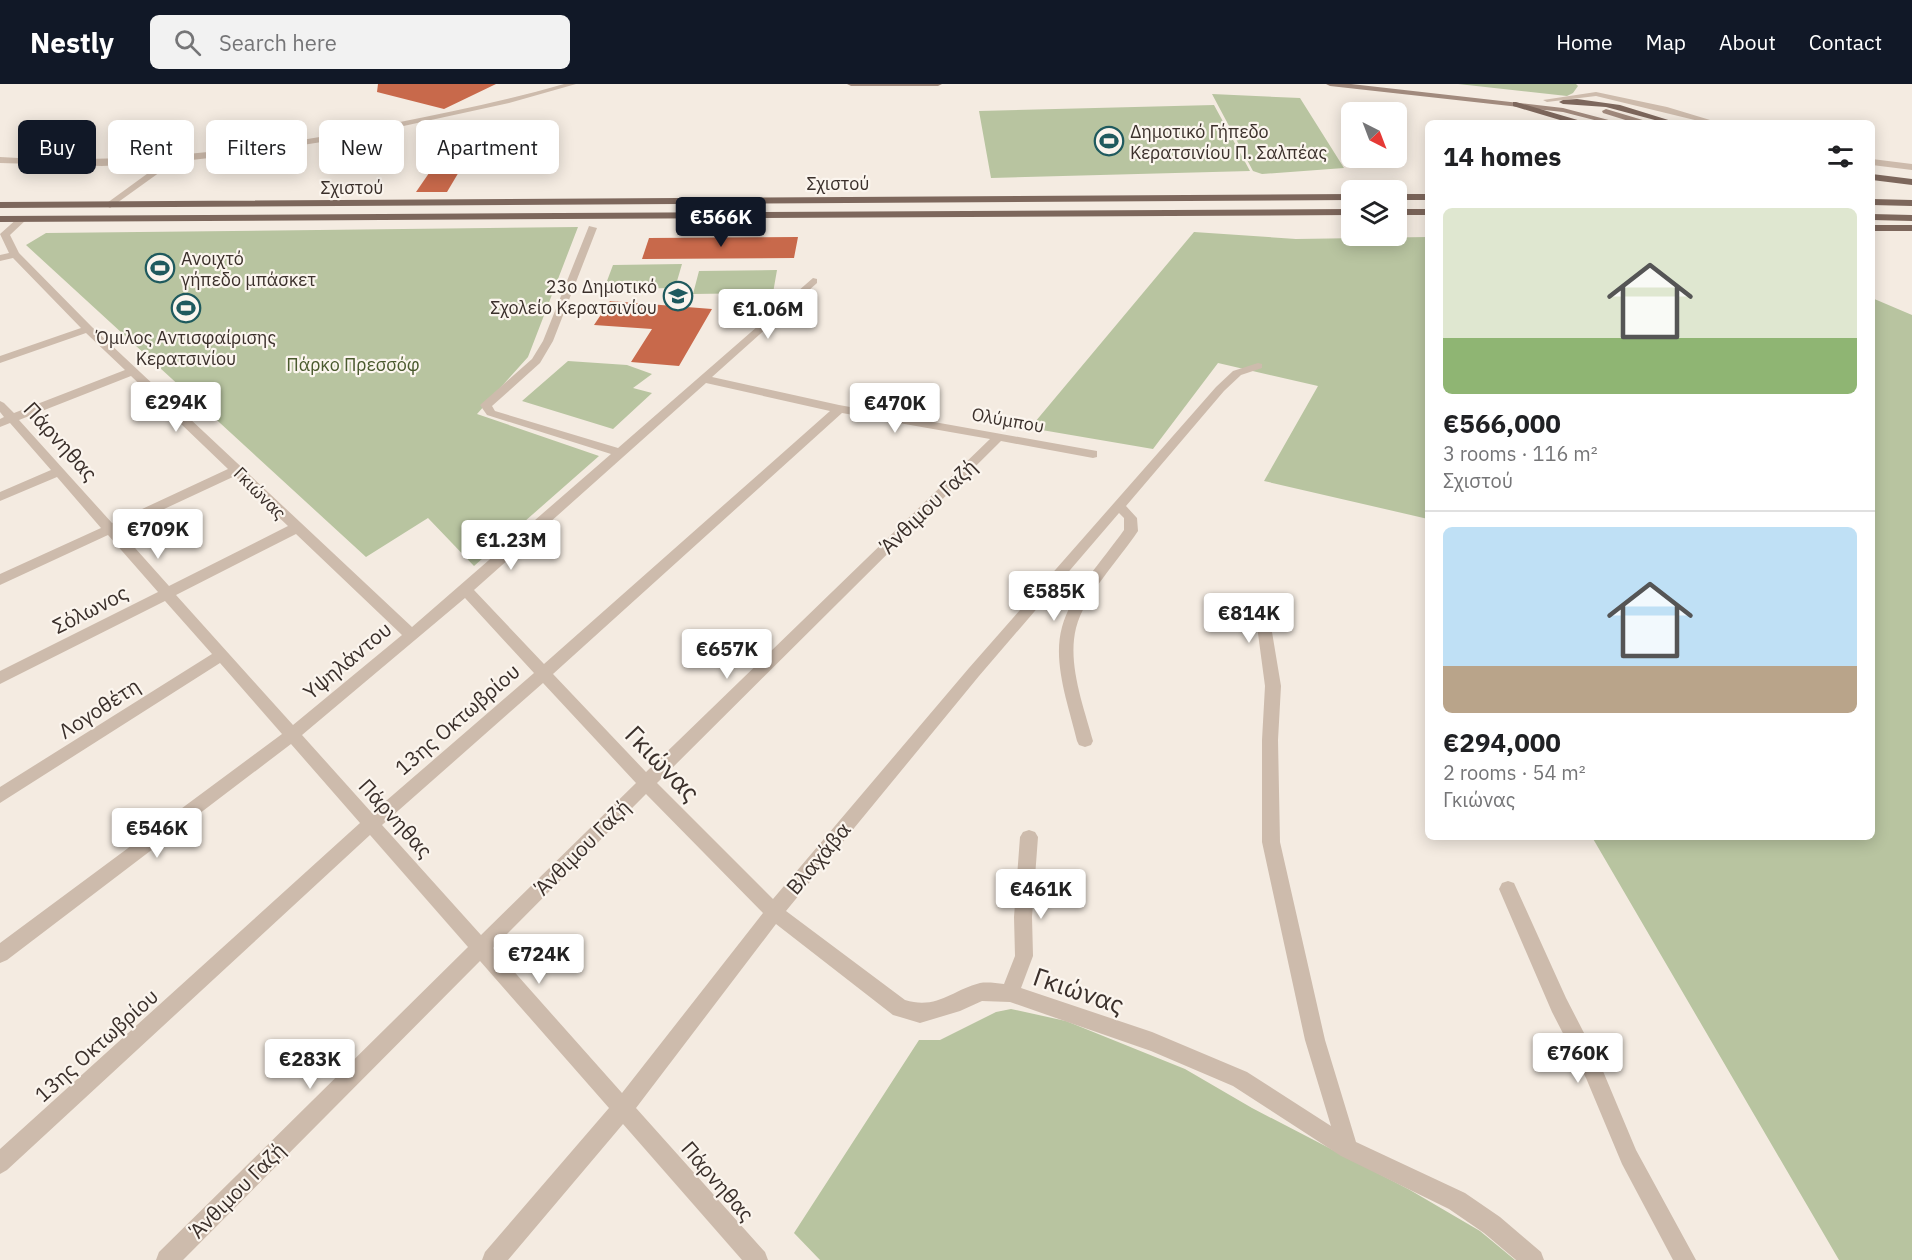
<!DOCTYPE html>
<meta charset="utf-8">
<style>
body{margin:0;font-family:"IBM Plex Sans",sans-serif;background:#f2f2f2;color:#202124;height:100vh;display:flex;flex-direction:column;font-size:22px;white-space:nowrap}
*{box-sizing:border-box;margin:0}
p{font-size:20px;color:#757577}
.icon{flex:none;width:33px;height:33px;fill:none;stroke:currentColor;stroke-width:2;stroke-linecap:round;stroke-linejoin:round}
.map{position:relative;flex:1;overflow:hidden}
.sheet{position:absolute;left:1425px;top:36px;width:450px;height:720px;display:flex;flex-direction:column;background:#fff;border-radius:9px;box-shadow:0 3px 15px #0003}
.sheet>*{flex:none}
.hud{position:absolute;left:18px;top:36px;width:570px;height:54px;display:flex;gap:12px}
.needle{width:39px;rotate:138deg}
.controls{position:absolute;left:1341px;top:18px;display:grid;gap:12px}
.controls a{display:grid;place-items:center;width:66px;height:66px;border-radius:9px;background:#fff;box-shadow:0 3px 15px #0003;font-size:30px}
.price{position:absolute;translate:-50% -51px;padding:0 14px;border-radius:6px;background:#fff;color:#222;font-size:20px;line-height:39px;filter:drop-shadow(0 2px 3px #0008)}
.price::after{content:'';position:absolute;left:50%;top:36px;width:18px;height:14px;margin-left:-9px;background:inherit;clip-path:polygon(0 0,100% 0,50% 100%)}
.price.active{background:#111827;color:#fff}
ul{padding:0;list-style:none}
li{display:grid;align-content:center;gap:12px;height:318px;padding:0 18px}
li+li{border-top:2px solid #e0e0e0}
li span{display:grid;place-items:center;height:186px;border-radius:9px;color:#555}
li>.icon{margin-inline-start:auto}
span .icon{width:108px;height:108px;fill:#fffc;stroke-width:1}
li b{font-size:26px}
h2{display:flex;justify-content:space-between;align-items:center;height:72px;padding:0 18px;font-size:26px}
.tag{padding:0 21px;border-radius:9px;background:#fff;box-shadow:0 3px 15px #0003;font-size:21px;line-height:54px}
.tag.active{background:#111827;color:#fff}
header{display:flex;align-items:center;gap:36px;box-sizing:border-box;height:84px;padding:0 30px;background:#111827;color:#fff}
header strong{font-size:28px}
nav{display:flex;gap:33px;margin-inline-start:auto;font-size:21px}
.search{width:420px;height:54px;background:#f2f2f2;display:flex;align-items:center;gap:15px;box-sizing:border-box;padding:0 21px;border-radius:9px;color:#757577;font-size:22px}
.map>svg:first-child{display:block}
.green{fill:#b8c4a0}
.building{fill:#c8694b}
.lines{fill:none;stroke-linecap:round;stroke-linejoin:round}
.minor{fill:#cdbbac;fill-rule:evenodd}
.secondary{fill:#a18a7d;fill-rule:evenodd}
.primary{fill:#7d675c;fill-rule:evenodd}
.labels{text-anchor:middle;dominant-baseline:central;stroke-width:4.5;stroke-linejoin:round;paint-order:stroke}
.far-poi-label{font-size:18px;fill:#3b302b;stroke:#fbf5ee;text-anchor:start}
.far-street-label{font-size:18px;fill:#3b302b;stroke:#fbf5ee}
.far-park-label{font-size:18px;fill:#4a5a2e;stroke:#fbf5ee}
.street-label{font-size:21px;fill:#3b302b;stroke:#fbf5ee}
.near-street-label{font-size:26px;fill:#3b302b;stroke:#fbf5ee}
</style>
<header>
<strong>Nestly</strong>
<div class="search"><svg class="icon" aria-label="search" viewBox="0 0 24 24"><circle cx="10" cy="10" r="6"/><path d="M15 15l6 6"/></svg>Search here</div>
<nav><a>Home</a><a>Map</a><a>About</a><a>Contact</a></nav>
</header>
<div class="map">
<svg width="1912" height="1176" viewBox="0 0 1912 1176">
<rect width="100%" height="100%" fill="#f4ebe1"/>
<path class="green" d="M1458,0H1576L1578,2L1573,9L1567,12Z
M1212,10L1300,14L1344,84L1262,90L1253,87Z
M1214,21L1250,87L991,94L979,27Z
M578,143L528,273L477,330L599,372L474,482L428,434L366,473L26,161L46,149Z
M1194,148L1296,155L1428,153V435L1264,397L1318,302L1218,279L1153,365L1030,344Z
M682,180L675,204L604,205L613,181Z
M777,186L773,209L693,210L699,187Z
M1872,214L1912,231V1176H1839L1592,753H1872Z
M568,277L627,281L652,290L633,304L652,309L613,345L522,317Z
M1011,925L1066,937L1185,985L1252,1024L1410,1106L1480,1147L1515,1176H820L794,1149L919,956H940L996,928Z"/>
<path class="building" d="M378,0H496L444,25L377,8Z
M438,76H466L447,108H416Z
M798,153L794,174L642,175L649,154Z
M610,217L712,225L679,282L631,278L652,245L594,241Z"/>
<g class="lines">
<path class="minor" d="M564,0H576L509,19L353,53L253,69L174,78L110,124L105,121L107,119L162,79L102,82L0,79V73C134,81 263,66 395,39C451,28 508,16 564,0Z
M1596,8L1667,23L1720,39H1707L1596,12L1547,18L1543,16Z
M1872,75L1912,80V86L1872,81Z
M19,133L27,135L10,151L19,169L92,243L412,543L611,370L487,331L480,321L532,275L543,257L589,142L597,144L553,257L540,279L492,322L495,327L618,364L813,194L817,195V199L712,293L839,321L1097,367V373L1093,374L1001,357L657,699L773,815L969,584L1216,303L1233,287L1258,279L1262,280V284L1241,291L1224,307L1126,422L1137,434L1138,447C1119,476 1085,510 1076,544C1067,580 1084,623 1093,657L1091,661L1085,663L1079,661L1077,657C1069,622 1052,579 1062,543C1072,508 1103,476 1124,446V434L1119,429L979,592L786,827L905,916C937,926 952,906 980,899C987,898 996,899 1004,900L1015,872L1014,833L1020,753L1023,748L1029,746L1035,748L1038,753L1032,833L1033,872L1021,904L1152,948L1247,988L1331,1042L1305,956L1262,758V656L1265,602L1257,542L1264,514H1274L1276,518L1271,542L1281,602L1278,656L1280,758L1325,956L1356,1058L1465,1109L1500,1133L1541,1168L1544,1176H1516L1484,1149L1449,1125L1341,1072L1233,1002L1151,967L1010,918L982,917L960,927L920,939L900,933L893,931L776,840L636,1024L765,1168L768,1176H742L623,1040L508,1176H482L485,1168L609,1024L480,877L183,1176H156L159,1168L468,863L370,751L7,1086L0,1090V1065L360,739L291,660L7,876L0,879V859L282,650L220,579L0,719V703L212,570L165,517L0,600V587L158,508L108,451L0,501V490L101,444L57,393L0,417V408L51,386L10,339L0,343V335L4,333L0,328V317L4,319L14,329L125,286L86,249L0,279V272L81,244L13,174L0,177V171L9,169L0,150ZM131,292L228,385L112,439L19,336ZM706,299L830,327L544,580L474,506ZM842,329L990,355L646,688L553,590ZM235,392L288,442L169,502L119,446ZM296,450L402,551L293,641L176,511ZM465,514L534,589L372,729L302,651ZM543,599L636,699L481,851L382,741ZM646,710L763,829L622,1009L493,864Z
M1508,797L1514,799L1566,914L1600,980L1636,1066L1696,1176H1673L1622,1080L1586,994L1552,928L1499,805L1502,799Z"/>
<path class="secondary" d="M847,0H942L938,2H851Z
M1326,0H1351L1563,24L1620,39H1606L1563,28L1330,2Z
M1606,25L1646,37L1647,39H1635L1603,29L1602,27Z"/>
<path class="primary" d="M1577,15L1620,21L1678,39H1666L1606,23L1563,20L1559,18L1563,16Z
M1516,18L1581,37L1582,39H1570L1513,22V18Z
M1872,90L1912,95V101L1872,96Z
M1352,110V116L0,124V118Z
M1396,110H1428V116H1396Z
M1872,115L1912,116V122L1872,121Z
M1352,125V131L0,138V132Z
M1396,125H1428V131H1396Z
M1872,130L1912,131V137L1872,136Z
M1872,141H1912V147H1872Z"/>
</g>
<defs>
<g id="stadium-ring" transform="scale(1.5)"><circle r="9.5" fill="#fbf5ee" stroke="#1f5a5e" stroke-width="1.5"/><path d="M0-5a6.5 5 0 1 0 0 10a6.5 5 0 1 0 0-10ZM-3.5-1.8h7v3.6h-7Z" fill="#1f5a5e"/></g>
<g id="school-ring" transform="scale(1.5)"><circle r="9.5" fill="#fbf5ee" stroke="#1f5a5e" stroke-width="1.5"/><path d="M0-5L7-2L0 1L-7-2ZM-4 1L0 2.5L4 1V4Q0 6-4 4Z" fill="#1f5a5e"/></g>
</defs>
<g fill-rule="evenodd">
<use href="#stadium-ring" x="1109" y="57"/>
<use href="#stadium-ring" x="160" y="184"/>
<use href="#school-ring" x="678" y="212"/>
<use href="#stadium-ring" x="186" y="224"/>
</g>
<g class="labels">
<g class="far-poi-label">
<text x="1130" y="47">Δημοτικό Γήπεδο<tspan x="1130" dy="21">Κερατσινίου Π. Σαλπέας</tspan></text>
<text x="181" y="174">Ανοιχτό<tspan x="181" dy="21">γήπεδο μπάσκετ</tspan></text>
<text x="657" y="202" text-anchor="end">23o Δημοτικό<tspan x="657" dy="21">Σχολείο Κερατσινίου</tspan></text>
<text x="186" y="253" text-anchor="middle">Όμιλος Αντισφαίρισης<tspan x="186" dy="21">Κερατσινίου</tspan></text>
</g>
<g class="far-street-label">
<text x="838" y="99">Σχιστού</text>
<text x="352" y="103">Σχιστού</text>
<text transform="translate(1008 336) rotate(10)">Ολύμπου</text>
<text transform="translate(260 409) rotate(45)">Γκιώνας</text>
</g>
<g class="far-park-label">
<text x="353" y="280">Πάρκο Πρεσσόφ</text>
</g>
<g class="street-label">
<text transform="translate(61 357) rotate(48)">Πάρνηθας</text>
<text transform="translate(928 422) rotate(-44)">Άνθιμου Γαζή</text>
<text transform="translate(90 525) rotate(-27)">Σόλωνος</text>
<text transform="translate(347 576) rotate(-40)">Υψηλάντου</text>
<text transform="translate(99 624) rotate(-33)">Λογοθέτη</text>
<text transform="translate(457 635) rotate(-41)">13ης Οκτωβρίου</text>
<text transform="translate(396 734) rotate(48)">Πάρνηθας</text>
<text transform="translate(582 763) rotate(-45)">Άνθιμου Γαζή</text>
<text transform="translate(818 774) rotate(-50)">Βλαχάβα</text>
<text transform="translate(96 961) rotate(-42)">13ης Οκτωβρίου</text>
<text transform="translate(718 1097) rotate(49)">Πάρνηθας</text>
<text transform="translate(237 1106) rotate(-45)">Άνθιμου Γαζή</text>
</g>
<g class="near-street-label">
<text transform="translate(663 679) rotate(46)">Γκιώνας</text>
<text transform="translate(1079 906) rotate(19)">Γκιώνας</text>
</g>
</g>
</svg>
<div class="controls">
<a><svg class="needle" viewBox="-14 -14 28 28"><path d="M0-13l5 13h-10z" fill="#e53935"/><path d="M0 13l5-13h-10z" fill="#757577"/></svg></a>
<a><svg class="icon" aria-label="layers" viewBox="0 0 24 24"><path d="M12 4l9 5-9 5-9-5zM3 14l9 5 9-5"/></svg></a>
</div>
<b class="price active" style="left:721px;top:164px">€566K</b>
<b class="price" style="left:768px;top:256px">€1.06M</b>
<b class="price" style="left:176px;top:349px">€294K</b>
<b class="price" style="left:895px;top:350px">€470K</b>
<b class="price" style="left:158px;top:476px">€709K</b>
<b class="price" style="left:511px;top:487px">€1.23M</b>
<b class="price" style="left:1054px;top:538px">€585K</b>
<b class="price" style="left:1249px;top:560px">€814K</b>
<b class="price" style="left:727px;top:596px">€657K</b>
<b class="price" style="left:157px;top:775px">€546K</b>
<b class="price" style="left:1041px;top:836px">€461K</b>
<b class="price" style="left:539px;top:901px">€724K</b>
<b class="price" style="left:1578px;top:1000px">€760K</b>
<b class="price" style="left:310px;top:1006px">€283K</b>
<div class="hud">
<a class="tag active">Buy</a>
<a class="tag">Rent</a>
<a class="tag">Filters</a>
<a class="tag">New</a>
<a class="tag">Apartment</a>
</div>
<section class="sheet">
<h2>14 homes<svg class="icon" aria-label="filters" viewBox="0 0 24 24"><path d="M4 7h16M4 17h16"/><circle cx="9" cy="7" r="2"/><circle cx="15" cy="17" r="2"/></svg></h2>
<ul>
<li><span style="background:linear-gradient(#dfe7d0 70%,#8fb573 0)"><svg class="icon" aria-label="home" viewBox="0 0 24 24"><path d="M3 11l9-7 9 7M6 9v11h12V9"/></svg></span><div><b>€566,000</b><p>3 rooms · 116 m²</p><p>Σχιστού</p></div></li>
<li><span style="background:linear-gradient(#bfe0f5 75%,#b9a48a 0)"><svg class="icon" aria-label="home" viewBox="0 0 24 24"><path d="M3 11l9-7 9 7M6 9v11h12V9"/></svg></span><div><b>€294,000</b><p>2 rooms · 54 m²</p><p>Γκιώνας</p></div></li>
</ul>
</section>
</div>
